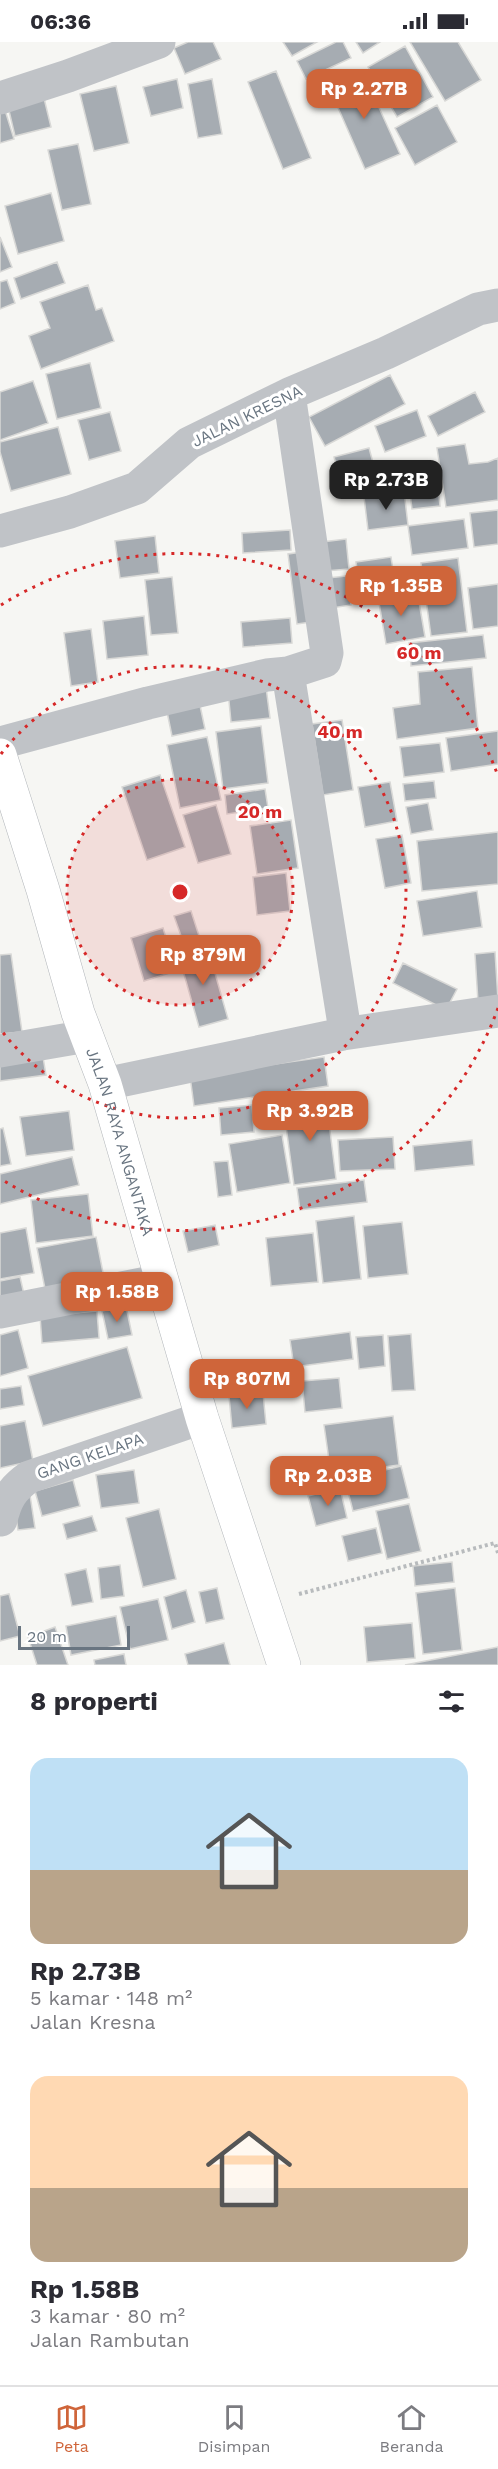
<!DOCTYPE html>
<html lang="id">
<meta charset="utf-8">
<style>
body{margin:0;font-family:"Work Sans",sans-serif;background:#f2f2f3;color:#2b2b33;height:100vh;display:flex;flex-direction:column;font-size:22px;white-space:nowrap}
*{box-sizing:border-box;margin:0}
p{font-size:20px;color:#7c7c81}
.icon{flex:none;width:33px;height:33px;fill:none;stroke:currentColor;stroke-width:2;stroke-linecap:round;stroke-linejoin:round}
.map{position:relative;height:1623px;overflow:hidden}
.drawer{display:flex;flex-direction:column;background:#fff;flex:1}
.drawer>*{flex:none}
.scale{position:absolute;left:18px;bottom:15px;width:112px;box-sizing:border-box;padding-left:6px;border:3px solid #697581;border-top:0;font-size:16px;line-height:21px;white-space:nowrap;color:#697581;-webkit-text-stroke:4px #fff;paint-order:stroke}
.price{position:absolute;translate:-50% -51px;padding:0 14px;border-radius:12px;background:#cf653a;color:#fff;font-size:20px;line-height:39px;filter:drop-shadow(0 2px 3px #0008)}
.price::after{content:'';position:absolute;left:50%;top:36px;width:18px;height:14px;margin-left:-9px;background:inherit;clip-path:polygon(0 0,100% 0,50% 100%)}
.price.active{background:#222;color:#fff}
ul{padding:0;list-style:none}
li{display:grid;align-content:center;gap:12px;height:318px;padding:0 30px}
li span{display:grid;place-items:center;height:186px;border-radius:18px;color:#555}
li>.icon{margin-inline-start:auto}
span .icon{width:108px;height:108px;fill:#fffc;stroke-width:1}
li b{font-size:26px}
h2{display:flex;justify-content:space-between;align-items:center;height:72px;padding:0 30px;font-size:26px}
.status{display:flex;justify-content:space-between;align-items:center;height:42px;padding:0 30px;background:#fff;direction:ltr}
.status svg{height:16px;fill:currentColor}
.menu{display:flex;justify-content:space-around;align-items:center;height:84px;border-top:2px solid #e1e1e2;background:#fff;font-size:16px;color:#7c7c81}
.menu a{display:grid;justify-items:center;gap:3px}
.menu .active{color:#cf653a}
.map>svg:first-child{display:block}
.building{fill:#a6acb2;stroke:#d8d8d6;stroke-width:1.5}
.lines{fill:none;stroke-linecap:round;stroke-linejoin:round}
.secondary-casing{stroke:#b3b7bb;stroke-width:34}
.path{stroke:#b8bbbd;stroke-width:4;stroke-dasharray:3 3;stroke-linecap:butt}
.minor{stroke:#c0c3c7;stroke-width:33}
.secondary{stroke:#fff;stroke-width:33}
.ring{fill:none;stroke:#d62828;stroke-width:3;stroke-dasharray:3 6}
.labels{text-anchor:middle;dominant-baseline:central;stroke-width:6;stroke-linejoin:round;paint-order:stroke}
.street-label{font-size:16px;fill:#697581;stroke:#fff}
.centre{fill:#d62828;stroke:#fff;stroke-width:3}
.ring-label{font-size:18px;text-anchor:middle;font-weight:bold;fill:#d62828;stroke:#fff;stroke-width:6;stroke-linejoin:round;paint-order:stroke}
</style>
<div class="status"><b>06:36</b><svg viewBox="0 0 49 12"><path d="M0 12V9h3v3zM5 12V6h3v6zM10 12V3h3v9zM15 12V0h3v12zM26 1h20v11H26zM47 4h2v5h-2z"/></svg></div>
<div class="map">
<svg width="498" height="1623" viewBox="0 0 498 1623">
<rect width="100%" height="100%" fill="#f6f6f3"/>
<path class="building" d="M188,0H213L221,17L185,32L174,6Z
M283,0H317L292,14Z
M336,0H343L351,16L306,37L297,19Z
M356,0H380L363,11Z
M410,0H458L481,38L445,59Z
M405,4L433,55L397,75L368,25Z
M362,28L400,112L365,127L328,43Z
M276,29L311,116L283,127L248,40Z
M177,37L183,66L151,74L143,45Z
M212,37L222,92L198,96L188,42Z
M116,44L129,101L94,109L80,52Z
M42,48L51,85L15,94L6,56Z
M437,63L457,100L415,123L395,86Z
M4,65L14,97L0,101V66Z
M78,102L91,162L62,168L48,108Z
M51,151L64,199L18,212L5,164Z
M0,195L12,225L0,230Z
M57,220L65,241L21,257L14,236Z
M7,238L15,261L0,267V240Z
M88,243L96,268L102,266L114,299L41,327L29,294L50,286L40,260Z
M90,321L101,366L57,377L46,332Z
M390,333L405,362L325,404L309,375Z
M33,339L48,381L0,398V350Z
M475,350L485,370L438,394L428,374Z
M417,368L426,394L385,410L375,384Z
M110,370L121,409L89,418L78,378Z
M58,385L71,432L11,449L0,410V400Z
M465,402L469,422L488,420L498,416V458L446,465L437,406Z
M369,406L375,428L340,436L334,415Z
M436,424L440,464L412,467L407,427Z
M404,449L408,483L368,488L364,455Z
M498,468V502L474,505L470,471Z
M464,477L468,506L412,513L408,484Z
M290,488L291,508L243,511L242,491Z
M155,494L159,531L120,536L115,499Z
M346,497L349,527L325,529L322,500Z
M310,509L318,579L297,582L288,512Z
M391,515L395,541L360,546L356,520Z
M458,516L467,590L431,594L421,521Z
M346,534L351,563L332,566L328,536Z
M172,535L178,591L151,593L145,538Z
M498,542V584L473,587L468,546Z
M417,548L425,595L386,602L378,555Z
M144,574L148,613L107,617L103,579Z
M290,576L292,601L243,605L241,580Z
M91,587L98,640L71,644L64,591Z
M483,593L486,616L411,624L409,601Z
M472,625L478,686L397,697L393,666L420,662L418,630Z
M266,645L270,676L231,680L228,649Z
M198,654L205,687L172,694L165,660Z
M342,678L353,748L323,753L312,682Z
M261,684L268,741L223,747L216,690Z
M498,689V722L451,729L446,696Z
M207,695L221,758L180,766L167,703Z
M440,701L444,730L404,735L400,705Z
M160,733L185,805L147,818L122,745Z
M434,739L436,756L405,759L403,742Z
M390,740L397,779L365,785L358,745Z
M265,747L268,766L227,772L225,753Z
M428,761L433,788L411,792L406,765Z
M216,763L231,812L198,821L183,773Z
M291,778L298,826L257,832L250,784Z
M498,790V842L422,849L417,799Z
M402,793L411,841L385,846L376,797Z
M286,831L290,869L257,873L253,835Z
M477,849L482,885L423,894L417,859Z
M191,869L201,900L185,905L174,874Z
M163,886L176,929L144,939L131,896Z
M207,903L228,977L199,985L178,911Z
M495,910L498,958L478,960L475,912Z
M11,912L22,990L0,992V913Z
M403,921L457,947L446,968L393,941Z
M43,1015L46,1033L0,1039V1021Z
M324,1015L328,1044L194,1064L190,1034Z
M326,1057L336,1137L294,1143L283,1062Z
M252,1063L254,1090L221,1093L219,1066Z
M69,1069L74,1108L26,1114L20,1075Z
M3,1086L11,1122L0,1124V1087Z
M282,1093L290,1141L237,1150L229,1102Z
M393,1095L395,1127L340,1129L338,1098Z
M472,1098L474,1123L415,1129L413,1104Z
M72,1115L79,1143L0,1162V1132Z
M228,1119L232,1153L218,1155L214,1120Z
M364,1138L367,1160L300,1168L297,1146Z
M88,1152L93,1194L36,1201L31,1158Z
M354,1174L361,1237L323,1241L316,1179Z
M402,1180L408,1232L368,1236L363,1184Z
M215,1183L219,1203L188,1210L183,1189Z
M26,1186L34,1231L0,1237V1191Z
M313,1191L318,1240L271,1244L266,1196Z
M96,1195L106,1246L47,1257L37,1206Z
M20,1235L26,1261H0V1239Z
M126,1264L132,1293L108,1297L102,1269Z
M97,1269L99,1296L42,1301L40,1274Z
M18,1288L28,1326L0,1334V1293Z
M350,1290L353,1317L294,1325L290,1298Z
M411,1292L415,1348L392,1349L388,1294Z
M383,1293L385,1324L359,1327L356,1295Z
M127,1305L142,1356L43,1384L28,1334Z
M339,1336L342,1366L305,1370L302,1339Z
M21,1344L24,1363L0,1367V1347Z
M263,1351L266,1382L232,1386L229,1354Z
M393,1374L399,1423L331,1432L324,1383Z
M25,1379L33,1419L0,1426V1384Z
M401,1424L409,1456L353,1469L345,1438Z
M134,1428L139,1461L101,1466L96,1433Z
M73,1438L80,1464L42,1474L35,1449Z
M340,1446L347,1476L316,1484L308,1454Z
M30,1453L35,1486L18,1488L13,1455Z
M409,1462L421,1509L387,1517L376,1469Z
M159,1467L176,1537L143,1545L126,1476Z
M92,1474L97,1489L67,1497L63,1482Z
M376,1486L382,1511L348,1519L342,1494Z
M452,1520L454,1540L415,1544L413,1524Z
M120,1523L124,1554L101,1557L98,1526Z
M86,1527L93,1560L72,1564L65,1532Z
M217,1546L224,1577L206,1581L199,1550Z
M455,1546L462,1608L423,1612L416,1551Z
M186,1548L195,1580L172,1587L164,1555Z
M9,1552L20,1594L0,1599V1554Z
M158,1557L168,1598L130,1607L120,1565Z
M116,1574L121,1603L71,1613L66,1584Z
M412,1581L415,1616L367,1620L364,1585Z
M55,1585L68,1623H37L28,1595Z
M224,1601L230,1623H188L185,1612Z
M498,1605V1623H405Z
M124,1612L126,1623H95L94,1618Z"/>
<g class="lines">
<g class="secondary-casing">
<g id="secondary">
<path id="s1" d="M0,713L43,848L78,971L105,1042L202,1376L284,1623"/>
</g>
</g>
<path class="path" d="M299,1552L495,1501L498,1511"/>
<path class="minor" d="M0,56L68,34L159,0
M0,489L70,470L137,446L189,401L289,352L386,311L478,267L498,263
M288,631L325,619L327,611L289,352
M0,701L148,661L267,633L288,631L343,976V992
M0,1009L87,994
M105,1042L343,992L498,969
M0,1270L162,1238
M1,1478C6,1457 12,1447 29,1435L202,1376"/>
<use href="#secondary" class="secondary"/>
</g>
<circle cx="180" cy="850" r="113" fill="#d62828" fill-opacity=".12"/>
<g class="ring">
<circle cx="180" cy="850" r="113"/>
<path d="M1 712A226 226 0 1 1 1 988"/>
<path d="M498 966A338 338 0 0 1 1 1137M1 563A338 338 0 0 1 498 734"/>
</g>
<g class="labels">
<g class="street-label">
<text transform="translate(247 374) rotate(-26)">JALAN KRESNA</text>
<text stroke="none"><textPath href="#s1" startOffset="405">JALAN RAYA ANGANTAKA</textPath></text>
<text transform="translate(90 1414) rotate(-19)">GANG KELAPA</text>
</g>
</g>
<circle cx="180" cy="850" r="9" class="centre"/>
<g class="ring-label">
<text x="419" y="617">60 m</text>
<text x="340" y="696">40 m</text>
<text x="260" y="776">20 m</text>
</g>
</svg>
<div class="scale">20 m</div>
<b class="price" style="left:364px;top:78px">Rp 2.27B</b>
<b class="price active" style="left:386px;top:469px">Rp 2.73B</b>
<b class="price" style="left:401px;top:575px">Rp 1.35B</b>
<b class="price" style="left:203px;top:944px">Rp 879M</b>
<b class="price" style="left:310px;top:1100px">Rp 3.92B</b>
<b class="price" style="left:117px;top:1281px">Rp 1.58B</b>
<b class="price" style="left:247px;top:1368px">Rp 807M</b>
<b class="price" style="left:328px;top:1465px">Rp 2.03B</b>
</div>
<section class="drawer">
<h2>8 properti<svg class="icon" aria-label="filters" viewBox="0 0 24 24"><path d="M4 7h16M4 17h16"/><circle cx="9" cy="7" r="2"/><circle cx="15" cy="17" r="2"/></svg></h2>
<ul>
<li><span style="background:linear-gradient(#bfe0f5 60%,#b9a48a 0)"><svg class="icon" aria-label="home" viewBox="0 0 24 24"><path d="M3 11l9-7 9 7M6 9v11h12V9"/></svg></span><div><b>Rp 2.73B</b><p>5 kamar · 148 m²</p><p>Jalan Kresna</p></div></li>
<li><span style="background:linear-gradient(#ffd9b3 60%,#b9a48a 0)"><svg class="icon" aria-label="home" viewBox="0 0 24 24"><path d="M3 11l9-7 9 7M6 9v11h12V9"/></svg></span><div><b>Rp 1.58B</b><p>3 kamar · 80 m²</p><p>Jalan Rambutan</p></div></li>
</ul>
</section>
<nav class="menu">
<a class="active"><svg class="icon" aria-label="map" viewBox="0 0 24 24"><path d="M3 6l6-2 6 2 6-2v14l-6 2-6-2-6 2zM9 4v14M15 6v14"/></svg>Peta</a>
<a><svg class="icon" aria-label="saved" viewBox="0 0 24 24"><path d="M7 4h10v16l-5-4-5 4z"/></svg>Disimpan</a>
<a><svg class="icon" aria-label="home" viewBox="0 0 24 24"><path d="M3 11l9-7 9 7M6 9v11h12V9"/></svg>Beranda</a>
</nav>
